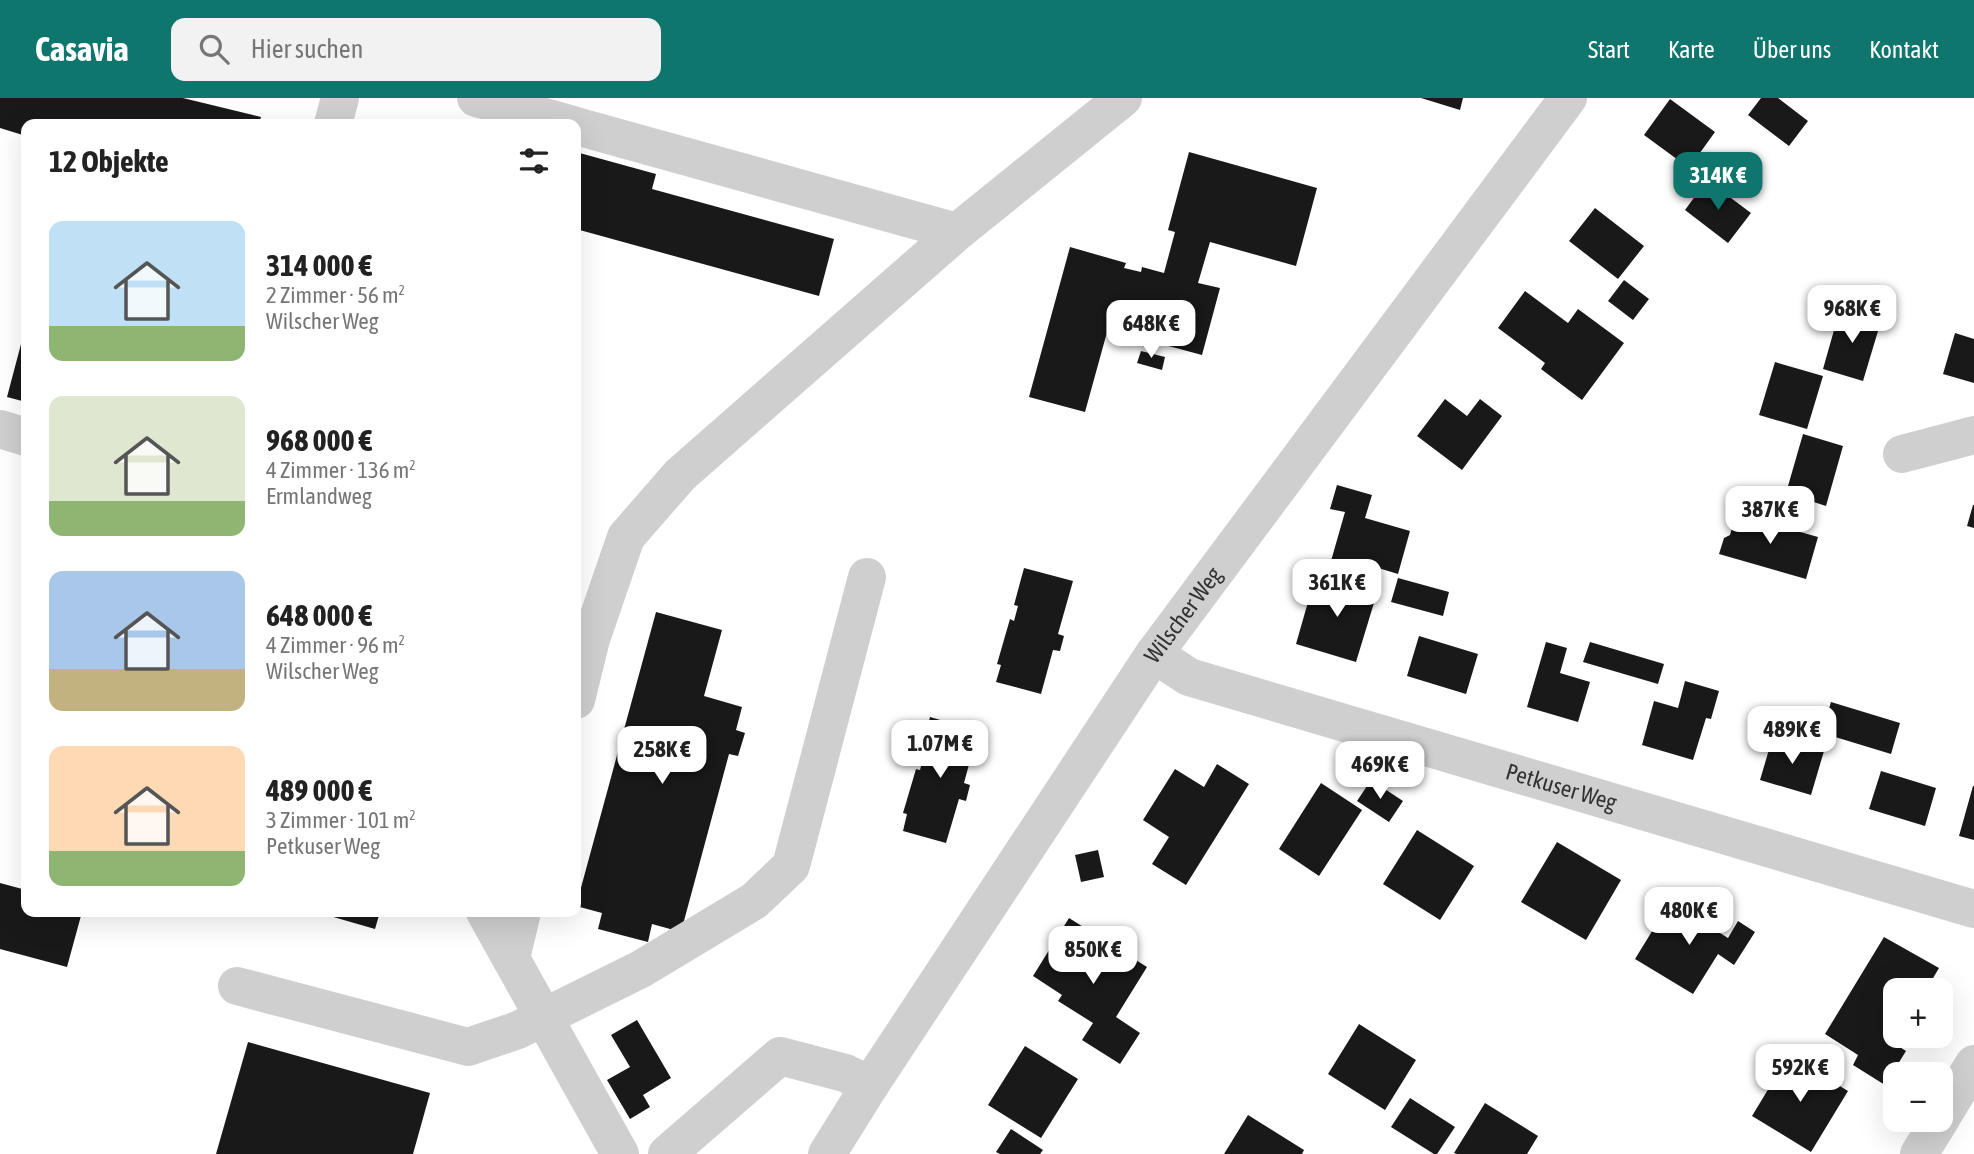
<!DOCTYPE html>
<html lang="de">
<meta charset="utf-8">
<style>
body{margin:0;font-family:"Asap Condensed",sans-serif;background:#f2f2f2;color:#222;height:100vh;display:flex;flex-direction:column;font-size:26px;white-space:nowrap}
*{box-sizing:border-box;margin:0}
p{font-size:23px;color:#767676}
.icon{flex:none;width:38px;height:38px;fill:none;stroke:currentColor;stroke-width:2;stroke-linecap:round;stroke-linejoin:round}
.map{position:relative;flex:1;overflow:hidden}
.panel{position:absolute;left:21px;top:21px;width:560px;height:798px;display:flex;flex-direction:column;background:#fff;border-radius:14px;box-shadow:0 7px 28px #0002}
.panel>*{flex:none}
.controls{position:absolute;left:1883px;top:880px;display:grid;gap:14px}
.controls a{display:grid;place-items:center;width:70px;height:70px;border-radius:14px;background:#fff;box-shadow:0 7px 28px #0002;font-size:35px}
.price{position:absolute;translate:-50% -60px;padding:0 16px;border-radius:14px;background:#fff;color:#222;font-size:23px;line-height:46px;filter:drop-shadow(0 2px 4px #0008)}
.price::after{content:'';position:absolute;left:50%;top:42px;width:21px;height:16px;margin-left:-10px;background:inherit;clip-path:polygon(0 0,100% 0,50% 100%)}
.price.selected{background:#0f766e;color:#fff}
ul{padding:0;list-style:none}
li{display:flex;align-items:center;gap:21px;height:175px;padding:0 28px}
li span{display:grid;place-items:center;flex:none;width:196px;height:140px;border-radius:14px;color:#555}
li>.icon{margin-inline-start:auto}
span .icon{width:84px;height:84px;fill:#fffc;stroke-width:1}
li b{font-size:30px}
h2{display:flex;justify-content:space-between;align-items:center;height:84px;padding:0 28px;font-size:30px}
header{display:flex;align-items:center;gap:42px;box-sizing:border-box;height:98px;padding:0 35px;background:#0f766e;color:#fff}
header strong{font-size:33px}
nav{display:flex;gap:38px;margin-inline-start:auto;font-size:24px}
.search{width:490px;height:63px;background:#f2f2f2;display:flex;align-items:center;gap:18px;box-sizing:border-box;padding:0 24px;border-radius:14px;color:#767676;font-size:26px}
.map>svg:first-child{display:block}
.building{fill:#191919}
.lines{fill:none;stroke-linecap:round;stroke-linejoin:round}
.minor{stroke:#cfcfcf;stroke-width:38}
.labels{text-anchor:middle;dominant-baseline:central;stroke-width:7;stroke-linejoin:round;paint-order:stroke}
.street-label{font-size:23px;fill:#323232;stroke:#fff}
</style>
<header>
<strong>Casavia</strong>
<div class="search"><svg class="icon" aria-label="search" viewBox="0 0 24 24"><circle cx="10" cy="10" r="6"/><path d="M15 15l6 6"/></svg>Hier suchen</div>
<nav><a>Start</a><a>Karte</a><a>Über uns</a><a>Kontakt</a></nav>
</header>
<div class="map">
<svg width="1974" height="1056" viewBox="0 0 1974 1056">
<rect width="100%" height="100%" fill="#fff"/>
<path class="building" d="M0,0H183L261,19L259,26H26V38L0,30Z
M1421,0H1463L1460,12Z
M1761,0H1778L1808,23L1789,48L1748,17Z
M1670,1L1715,34L1689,70L1644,37Z
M576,54L656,76L652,91L834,141L819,198L576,131Z
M1189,54L1317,90L1296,168L1210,144L1198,185L1220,190L1202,257L1124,236L1125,231L1109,227L1085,314L1029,299L1070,149L1126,165L1124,170L1141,174L1142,169L1164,175L1175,134L1168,132Z
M1707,82L1751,115L1728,145L1685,112Z
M1595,110L1644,148L1618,181L1569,143Z
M1624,182L1649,201L1633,222L1608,203Z
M1525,193L1568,225L1578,211L1624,245L1582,302L1541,271L1545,265L1498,230Z
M1840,211L1881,223L1863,283L1823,271Z
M25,231H26V304L7,299Z
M1955,235L1974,241V285L1943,276Z
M1141,253L1165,259L1162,272L1137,265Z
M1775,264L1823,278L1807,331L1759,317Z
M1445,301L1467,318L1480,301L1502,318L1462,372L1417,338Z
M1803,336L1843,348L1826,408L1786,395Z
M1337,387L1372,397L1365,420L1410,433L1398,476L1375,469L1373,474L1331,463L1345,414L1330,411Z
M1973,407H1974V430L1967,428Z
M1736,416L1818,439L1806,481L1719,456L1724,440L1730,437Z
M1024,470L1073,483L1058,536L1064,538L1060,553L1053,552L1041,596L996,584L1001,567L997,566L1010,521L1014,523L1018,508L1014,507Z
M1328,478L1366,489L1365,492L1377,495L1356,564L1296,546L1310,497L1321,501Z
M1398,480L1449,494L1443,518L1391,504Z
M656,514L722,532L704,598L742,609L736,632L745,635L738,658L729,656L681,834L652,826L648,844L598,831L602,815L576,808Z
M1419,538L1478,556L1466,596L1407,578Z
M1546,544L1567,550L1560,575L1590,584L1578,624L1527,609Z
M1590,544L1664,566L1658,586L1583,564Z
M1685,583L1719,593L1711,621L1706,620L1693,662L1642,647L1654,603L1678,610Z
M1831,604L1900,625L1891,656L1822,635Z
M930,619L978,633L964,685L970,687L966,703L959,701L946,745L903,733L907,716L903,715L916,671L920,672L924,657L920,656Z
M1773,638L1824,653L1811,697L1760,682Z
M1217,666L1249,686L1186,787L1152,766L1169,739L1143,722L1175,671L1204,689Z
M1881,673L1936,690L1925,728L1869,711Z
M1371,682L1403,703L1389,724L1357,703Z
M1321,685L1362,712L1319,778L1279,751Z
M1973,688H1974V742L1959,738Z
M1417,732L1474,768L1440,822L1383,786Z
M1557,744L1621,782L1586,842L1521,804Z
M1098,752L1104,779L1081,784L1075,757Z
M0,785L26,792V814H82L67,869L0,851Z
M1670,804L1728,840L1738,823L1755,834L1734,867L1718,856L1693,896L1635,861Z
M316,814H380L375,831Z
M1069,820L1147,869L1116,919L1140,935L1120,966L1082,942L1093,925L1058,903L1062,897L1033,878Z
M1884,839L1939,870L1926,892H1895V938H1900L1895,946L1906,953L1885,987L1853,967L1858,957L1825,936Z
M637,922L671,980L643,997L650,1009L630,1021L607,982L630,969L611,937Z
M1359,926L1416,962L1385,1012L1328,976Z
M248,944L430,995L413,1056H216Z
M1025,948L1078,981L1041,1040L988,1007Z
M1789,957L1848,993L1811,1054L1752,1018Z
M1410,1000L1455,1029L1437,1056H1434L1391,1029Z
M1485,1005L1538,1038L1527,1056H1457L1454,1055Z
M1248,1017L1304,1052L1302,1056H1224Z
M1011,1031L1043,1052L1040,1056H1000L996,1054Z"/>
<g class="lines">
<g class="minor">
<path d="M476,0L570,26"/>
<path d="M333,26L340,0"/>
<path d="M576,28L957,134"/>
<path d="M0,331L26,339"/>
<path d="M1902,356L1974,337"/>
<path id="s1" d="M1154,556L1189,579L1974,811"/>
<path d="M576,602L591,541L626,439L680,377L957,134L1123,0"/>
<path d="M485,814L620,1056"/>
<path d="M511,860L522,814"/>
<path d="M237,888L468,949L518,932L641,871L754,803L791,768L867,479"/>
<path d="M1941,1020L1974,966"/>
<path d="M667,1056L780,958L845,975L870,987"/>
<path id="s2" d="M827,1056L870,987L1154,556L1568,0"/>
<path d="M1919,1056L1940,1022"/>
</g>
</g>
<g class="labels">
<g class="street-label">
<text stroke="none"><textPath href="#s2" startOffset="646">Wilscher Weg</textPath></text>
<text stroke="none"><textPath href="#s1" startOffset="430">Petkuser Weg</textPath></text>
</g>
</g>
</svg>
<div class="controls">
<a>+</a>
<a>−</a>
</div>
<b class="price selected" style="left:1718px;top:114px">314K €</b>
<b class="price" style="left:1852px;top:247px">968K €</b>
<b class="price" style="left:1151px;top:262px">648K €</b>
<b class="price" style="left:1770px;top:448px">387K €</b>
<b class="price" style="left:1337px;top:521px">361K €</b>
<b class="price" style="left:1792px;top:668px">489K €</b>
<b class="price" style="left:940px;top:682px">1.07M €</b>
<b class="price" style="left:662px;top:688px">258K €</b>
<b class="price" style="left:1380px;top:703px">469K €</b>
<b class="price" style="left:1689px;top:849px">480K €</b>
<b class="price" style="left:1093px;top:888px">850K €</b>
<b class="price" style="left:1800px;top:1006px">592K €</b>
<section class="panel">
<h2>12 Objekte<svg class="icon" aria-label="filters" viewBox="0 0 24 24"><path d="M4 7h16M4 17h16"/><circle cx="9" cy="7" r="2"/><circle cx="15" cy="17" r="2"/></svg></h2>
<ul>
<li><span style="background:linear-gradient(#bfe0f5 75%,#8fb573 0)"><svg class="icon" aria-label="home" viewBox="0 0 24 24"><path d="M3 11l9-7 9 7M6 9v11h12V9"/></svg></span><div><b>314 000 €</b><p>2 Zimmer · 56 m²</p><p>Wilscher Weg</p></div></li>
<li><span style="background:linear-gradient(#dfe7d0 75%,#8fb573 0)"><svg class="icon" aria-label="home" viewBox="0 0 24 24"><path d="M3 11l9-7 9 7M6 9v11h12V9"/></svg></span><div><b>968 000 €</b><p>4 Zimmer · 136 m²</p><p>Ermlandweg</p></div></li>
<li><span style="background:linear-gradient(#a9c7e8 70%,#c2b280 0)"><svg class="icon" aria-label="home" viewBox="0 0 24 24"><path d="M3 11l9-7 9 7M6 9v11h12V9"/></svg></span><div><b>648 000 €</b><p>4 Zimmer · 96 m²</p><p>Wilscher Weg</p></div></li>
<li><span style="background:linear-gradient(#ffd9b3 75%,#8fb573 0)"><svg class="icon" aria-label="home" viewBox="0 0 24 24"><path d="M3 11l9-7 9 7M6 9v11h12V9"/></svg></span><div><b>489 000 €</b><p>3 Zimmer · 101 m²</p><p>Petkuser Weg</p></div></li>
</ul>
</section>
</div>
